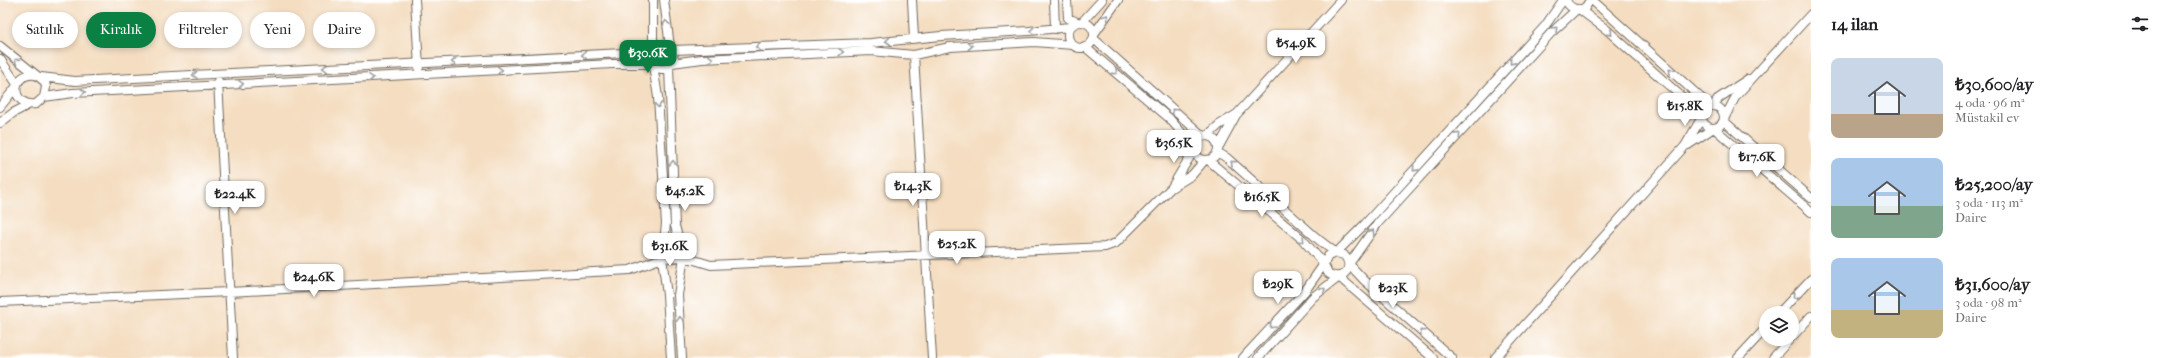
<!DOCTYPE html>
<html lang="tr">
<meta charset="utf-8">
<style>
body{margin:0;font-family:"IM FELL French Canon",serif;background:#f2f2f2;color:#202124;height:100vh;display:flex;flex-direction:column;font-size:15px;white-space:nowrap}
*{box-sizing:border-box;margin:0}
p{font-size:13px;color:#757577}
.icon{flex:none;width:22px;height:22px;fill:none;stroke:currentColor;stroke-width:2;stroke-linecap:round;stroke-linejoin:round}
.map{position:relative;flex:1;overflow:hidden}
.details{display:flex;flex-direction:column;background:#fff;width:360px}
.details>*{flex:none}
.hud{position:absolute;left:12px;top:12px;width:380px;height:36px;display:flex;gap:8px}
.buttons{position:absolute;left:1759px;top:306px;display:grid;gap:8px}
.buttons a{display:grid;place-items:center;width:40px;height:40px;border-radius:50%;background:#fff;box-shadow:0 2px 6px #0003;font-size:20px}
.price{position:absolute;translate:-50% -34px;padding:0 9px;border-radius:8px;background:#fff;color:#222;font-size:13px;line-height:26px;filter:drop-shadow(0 1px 2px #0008)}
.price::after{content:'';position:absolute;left:50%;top:24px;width:12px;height:9px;margin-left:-6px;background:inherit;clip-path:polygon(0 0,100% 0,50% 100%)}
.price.current{background:#0b8043;color:#fff}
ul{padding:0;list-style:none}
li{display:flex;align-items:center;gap:12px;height:100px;padding:0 20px}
li span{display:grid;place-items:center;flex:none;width:112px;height:80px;border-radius:8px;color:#555}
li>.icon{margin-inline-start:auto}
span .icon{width:48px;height:48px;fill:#fffc;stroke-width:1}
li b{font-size:17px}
h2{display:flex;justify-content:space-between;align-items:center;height:48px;padding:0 20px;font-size:17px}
.pill{padding:0 14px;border-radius:18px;background:#fff;box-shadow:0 2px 6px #0003;font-size:14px;line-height:36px}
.pill.current{background:#0b8043;color:#fff}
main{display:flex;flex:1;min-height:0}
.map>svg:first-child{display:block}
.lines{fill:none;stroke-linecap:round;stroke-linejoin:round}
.minor-casing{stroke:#71695f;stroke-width:10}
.minor{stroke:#fff;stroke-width:8}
.oneway{stroke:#a0a0a0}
</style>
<main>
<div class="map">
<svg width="1811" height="358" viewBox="0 0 1811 358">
<rect width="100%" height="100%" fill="#fff"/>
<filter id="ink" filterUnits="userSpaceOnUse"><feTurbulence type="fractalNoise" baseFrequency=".025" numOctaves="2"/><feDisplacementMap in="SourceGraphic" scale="8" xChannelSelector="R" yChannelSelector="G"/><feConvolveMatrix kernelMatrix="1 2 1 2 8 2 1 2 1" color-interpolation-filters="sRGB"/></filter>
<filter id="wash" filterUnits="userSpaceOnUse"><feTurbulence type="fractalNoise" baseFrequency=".012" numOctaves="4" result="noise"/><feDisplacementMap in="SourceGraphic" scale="16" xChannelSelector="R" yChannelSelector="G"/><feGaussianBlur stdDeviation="0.9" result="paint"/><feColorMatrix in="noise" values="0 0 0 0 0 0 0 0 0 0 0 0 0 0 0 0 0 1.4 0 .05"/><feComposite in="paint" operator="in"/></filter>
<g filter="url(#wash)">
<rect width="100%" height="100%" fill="#f4ddc0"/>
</g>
<g filter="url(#ink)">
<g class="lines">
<g class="minor-casing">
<path id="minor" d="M415,0L419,67
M653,0V47
M664,0L670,47L674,58C672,69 662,72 653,66L649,56C651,46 660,42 670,47
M912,0L914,38
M1054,0L1055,29
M1067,0L1068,18L1077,22
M1566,0C1569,8 1576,11 1585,8L1590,0
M1592,0L1710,106
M1579,9L1607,30L1702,115
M1068 35a13 13 0 1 1 26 0a13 13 0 1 1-26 0Z
M1082,22L1102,0
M1094,34L1118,0
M1094,39L1203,136
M0,46L45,82L46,87L44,97L36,104C10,107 10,72 35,75
M1085,47L1169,118L1194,147
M672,50L871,43L941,36L1029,31L1070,27
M914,55L932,358
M0,59L17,84
M672,63L702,59L871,51L914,55L950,47L1034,42L1073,45
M653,66L658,97L666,224L662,258L667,295L671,358
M669,67L675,226L684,257L678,295L682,358
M41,77L75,81L623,53L651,50
M218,81L233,358
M44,97L73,93L612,64H651
M1702 117a11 11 0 1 1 22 0a11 11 0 1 1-22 0Z
M1713,106L1719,98L1748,79
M0,107L16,87
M1725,117L1736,96L1811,14
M1724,121L1811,198
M0,123L13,113L30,104
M1715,129L1811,212
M1194 148a12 12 0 1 1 24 0a12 12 0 1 1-24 0Z
M1207,136L1219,125L1237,114L1341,0
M1688,145L1712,129
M1218,148L1236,115
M1217,152L1227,158L1319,240L1336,253L1344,255C1356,268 1341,283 1328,273L1324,264L1328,256L1336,253L1365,224L1545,26L1563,0
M1208,160L1302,239L1324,264L1305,291L1243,358
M1173,185L1194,150
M0,302L229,292L630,270L662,258L684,257L711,265L1105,247L1116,243L1171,188L1192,175L1204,161
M1779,313L1811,279
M1792,337L1811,316
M1258,358L1313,297L1339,277L1433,358
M1452,358L1364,280L1349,264L1378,223L1551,33L1576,10
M1495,358L1685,146L1702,117
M1738,358L1766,328
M1773,358L1790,339"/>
</g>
<use href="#minor" class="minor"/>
</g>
<defs><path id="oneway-chevron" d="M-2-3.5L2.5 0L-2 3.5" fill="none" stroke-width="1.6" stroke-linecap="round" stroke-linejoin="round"/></defs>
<g class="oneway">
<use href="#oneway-chevron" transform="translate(1106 17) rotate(-56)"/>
<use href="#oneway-chevron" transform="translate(666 23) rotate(-99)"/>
<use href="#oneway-chevron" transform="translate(1555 29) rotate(-44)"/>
<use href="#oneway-chevron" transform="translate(1032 31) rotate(176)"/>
<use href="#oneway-chevron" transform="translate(1610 33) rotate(41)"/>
<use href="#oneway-chevron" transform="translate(888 41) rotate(174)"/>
<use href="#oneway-chevron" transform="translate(970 46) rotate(-4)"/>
<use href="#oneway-chevron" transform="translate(758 47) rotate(178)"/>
<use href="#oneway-chevron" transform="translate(841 52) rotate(-3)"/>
<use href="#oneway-chevron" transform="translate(584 55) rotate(177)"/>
<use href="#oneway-chevron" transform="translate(711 59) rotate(-3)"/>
<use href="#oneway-chevron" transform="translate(17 61) rotate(-143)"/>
<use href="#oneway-chevron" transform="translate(454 62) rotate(177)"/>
<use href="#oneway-chevron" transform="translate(1512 62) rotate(132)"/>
<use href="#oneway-chevron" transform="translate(325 68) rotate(177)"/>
<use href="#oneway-chevron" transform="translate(500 70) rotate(-4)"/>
<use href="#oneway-chevron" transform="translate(1671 71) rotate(-138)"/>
<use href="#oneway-chevron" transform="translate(1115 72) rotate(41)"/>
<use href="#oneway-chevron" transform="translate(195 75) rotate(177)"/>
<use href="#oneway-chevron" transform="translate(371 78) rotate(-3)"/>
<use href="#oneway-chevron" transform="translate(241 84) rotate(-3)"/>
<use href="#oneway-chevron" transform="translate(83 92) rotate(-3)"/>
<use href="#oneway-chevron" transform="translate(658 105) rotate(86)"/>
<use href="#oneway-chevron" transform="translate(1174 111) rotate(-138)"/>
<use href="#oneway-chevron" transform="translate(1458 135) rotate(-48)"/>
<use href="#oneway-chevron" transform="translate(673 163) rotate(-92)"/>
<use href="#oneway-chevron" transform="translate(1233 163) rotate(-138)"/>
<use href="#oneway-chevron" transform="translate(1415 169) rotate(132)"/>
<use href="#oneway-chevron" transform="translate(1372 232) rotate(-55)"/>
<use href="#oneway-chevron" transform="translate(1302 240) rotate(45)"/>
<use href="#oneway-chevron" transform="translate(1323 290) rotate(-38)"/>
<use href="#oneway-chevron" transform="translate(1795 296) rotate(133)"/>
<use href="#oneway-chevron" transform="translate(680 319) rotate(-94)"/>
<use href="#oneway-chevron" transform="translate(1272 326) rotate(133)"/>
<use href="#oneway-chevron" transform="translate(1422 332) rotate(-138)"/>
</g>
</g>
</svg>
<div class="buttons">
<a><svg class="icon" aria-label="layers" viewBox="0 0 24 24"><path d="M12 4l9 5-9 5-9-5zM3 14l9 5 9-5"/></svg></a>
</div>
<b class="price" style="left:1296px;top:64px">₺54.9K</b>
<b class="price current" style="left:648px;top:74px">₺30.6K</b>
<b class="price" style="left:1685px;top:127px">₺15.8K</b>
<b class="price" style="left:1174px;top:164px">₺36.5K</b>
<b class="price" style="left:1757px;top:178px">₺17.6K</b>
<b class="price" style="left:913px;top:207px">₺14.3K</b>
<b class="price" style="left:685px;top:212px">₺45.2K</b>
<b class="price" style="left:235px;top:215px">₺22.4K</b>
<b class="price" style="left:1262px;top:218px">₺16.5K</b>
<b class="price" style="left:957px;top:265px">₺25.2K</b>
<b class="price" style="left:670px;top:267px">₺31.6K</b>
<b class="price" style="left:314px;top:298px">₺24.6K</b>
<b class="price" style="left:1278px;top:305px">₺29K</b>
<b class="price" style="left:1393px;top:309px">₺23K</b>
<div class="hud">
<a class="pill">Satılık</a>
<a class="pill current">Kiralık</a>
<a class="pill">Filtreler</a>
<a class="pill">Yeni</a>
<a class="pill">Daire</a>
</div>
</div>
<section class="details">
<h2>14 ilan<svg class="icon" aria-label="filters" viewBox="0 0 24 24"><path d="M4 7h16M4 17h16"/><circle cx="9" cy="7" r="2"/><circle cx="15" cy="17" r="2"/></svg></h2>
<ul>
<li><span style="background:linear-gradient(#c9d6e8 70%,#b9a48a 0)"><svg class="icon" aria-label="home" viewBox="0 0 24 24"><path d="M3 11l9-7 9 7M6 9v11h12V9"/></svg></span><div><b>₺30,600/ay</b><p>4 oda · 96 m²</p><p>Müstakil ev</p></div></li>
<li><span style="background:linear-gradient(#a9c7e8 60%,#7fa58c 0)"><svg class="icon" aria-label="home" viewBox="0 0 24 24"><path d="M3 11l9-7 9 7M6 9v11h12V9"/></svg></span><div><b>₺25,200/ay</b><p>3 oda · 113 m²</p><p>Daire</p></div></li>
<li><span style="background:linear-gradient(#a9c7e8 65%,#c2b280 0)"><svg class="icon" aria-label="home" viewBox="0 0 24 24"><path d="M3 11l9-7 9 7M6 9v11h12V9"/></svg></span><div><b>₺31,600/ay</b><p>3 oda · 98 m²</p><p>Daire</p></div></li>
</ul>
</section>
</main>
